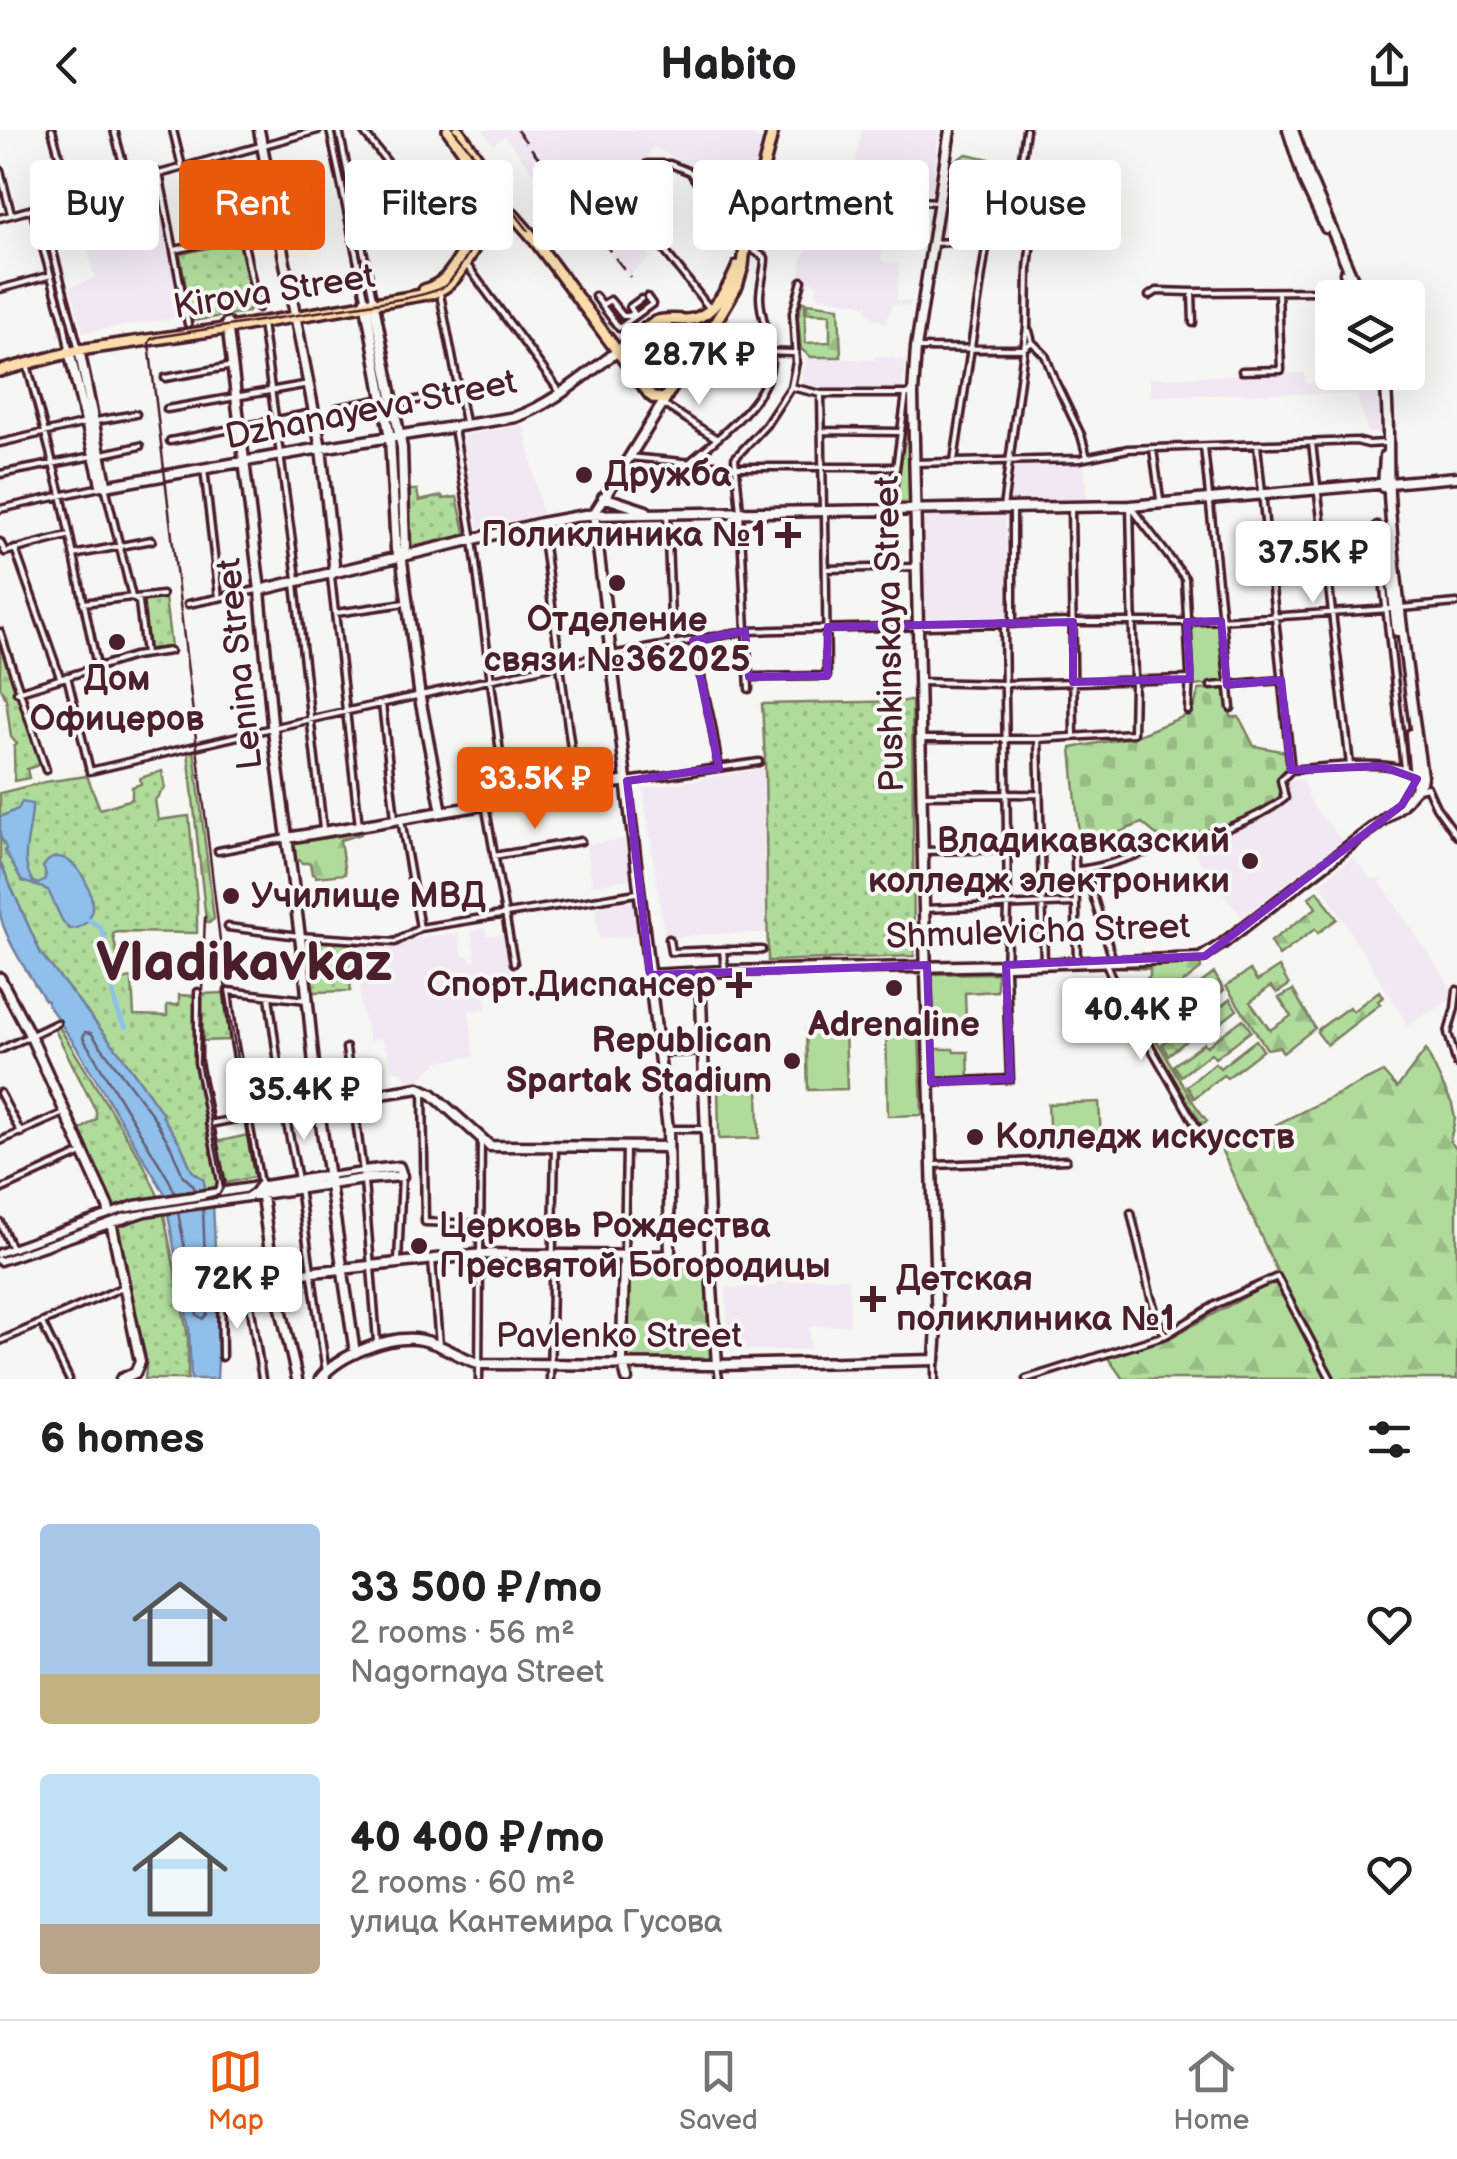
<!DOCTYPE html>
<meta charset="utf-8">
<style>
body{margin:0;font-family:"Balsamiq Sans",sans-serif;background:#f6f6f6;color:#202124;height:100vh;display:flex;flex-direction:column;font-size:38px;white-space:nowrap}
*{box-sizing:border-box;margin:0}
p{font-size:32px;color:#757577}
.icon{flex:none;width:55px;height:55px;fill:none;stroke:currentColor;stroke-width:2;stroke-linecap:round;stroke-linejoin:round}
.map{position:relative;height:1249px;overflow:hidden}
.panel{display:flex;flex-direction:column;background:#fff;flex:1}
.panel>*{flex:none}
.hud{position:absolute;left:30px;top:30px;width:1398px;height:90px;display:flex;gap:20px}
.fabs{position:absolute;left:1315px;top:150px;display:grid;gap:20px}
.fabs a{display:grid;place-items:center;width:110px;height:110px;border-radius:10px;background:#fff;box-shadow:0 10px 40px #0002;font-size:50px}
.price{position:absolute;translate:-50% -85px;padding:0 22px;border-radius:10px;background:#fff;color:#222;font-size:32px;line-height:65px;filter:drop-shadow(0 2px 5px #0008)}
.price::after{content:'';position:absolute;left:50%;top:60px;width:30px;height:22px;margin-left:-15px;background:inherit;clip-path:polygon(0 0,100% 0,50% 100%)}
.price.current{background:#ea580c;color:#fff}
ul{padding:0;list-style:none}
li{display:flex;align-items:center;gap:30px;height:250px;padding:0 40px}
li span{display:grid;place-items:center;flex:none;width:280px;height:200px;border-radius:10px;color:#555}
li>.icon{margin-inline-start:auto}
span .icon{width:120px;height:120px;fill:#fffc;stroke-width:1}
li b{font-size:42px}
h2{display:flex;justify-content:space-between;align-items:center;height:120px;padding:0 40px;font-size:42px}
.pill{padding:0 35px;border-radius:10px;background:#fff;box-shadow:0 10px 40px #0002;font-size:35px;line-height:90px}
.pill.current{background:#ea580c;color:#fff}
header{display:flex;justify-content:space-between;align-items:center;height:130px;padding:0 40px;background:#fff;font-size:45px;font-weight:800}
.menu{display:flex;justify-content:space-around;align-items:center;height:140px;border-top:2px solid #e0e0e0;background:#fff;font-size:28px;color:#757577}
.menu a{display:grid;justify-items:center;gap:5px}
.menu .current{color:#ea580c}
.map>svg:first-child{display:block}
.built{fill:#f1e8f3}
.grass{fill:#b0dc9b;stroke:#7d7e63;stroke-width:2.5}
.forest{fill:url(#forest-firs);stroke:#7d7e63;stroke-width:2.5}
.cemetery{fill:url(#cemetery-stones);stroke:#7d7e63;stroke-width:2.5}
.park{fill:url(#park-dots);stroke:#7d7e63;stroke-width:2.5}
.water{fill:#8fc0eb;stroke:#73809e;stroke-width:2.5}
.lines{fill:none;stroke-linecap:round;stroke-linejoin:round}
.shore{stroke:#665f78;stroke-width:2.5}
.canal{stroke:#8fc0eb;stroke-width:5}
.street-casing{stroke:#4a1f2b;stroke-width:11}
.secondary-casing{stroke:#4a1f2b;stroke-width:15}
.primary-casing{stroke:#4a1f2b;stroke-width:16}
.street{stroke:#f6f6f2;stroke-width:4}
.secondary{stroke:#f6f6f2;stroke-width:8}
.primary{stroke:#faddab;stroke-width:9}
.tram{stroke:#4a1f2b;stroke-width:2.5}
.rail{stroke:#4a1f2b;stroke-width:2.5;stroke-dasharray:15 8;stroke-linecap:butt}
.marked{fill:none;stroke:#7b2cbf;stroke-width:8;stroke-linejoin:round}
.poi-dot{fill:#4a1f2b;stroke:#f6f6f2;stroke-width:4}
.labels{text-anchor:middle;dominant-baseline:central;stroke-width:8;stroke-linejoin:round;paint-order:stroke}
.street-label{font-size:35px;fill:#4a1f2b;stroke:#f6f6f2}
.poi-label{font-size:35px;font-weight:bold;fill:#4a1f2b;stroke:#f6f6f2;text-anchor:start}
.town-label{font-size:55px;font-weight:bold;fill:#4a1f2b;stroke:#f6f6f2}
</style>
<header><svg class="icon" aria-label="back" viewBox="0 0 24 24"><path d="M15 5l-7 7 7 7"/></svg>Habito<svg class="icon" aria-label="share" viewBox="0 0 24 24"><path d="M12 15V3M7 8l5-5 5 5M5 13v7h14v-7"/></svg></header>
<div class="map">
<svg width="1457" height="1249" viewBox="0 0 1457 1249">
<defs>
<pattern id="forest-firs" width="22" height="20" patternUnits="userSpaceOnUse" patternTransform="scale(2.5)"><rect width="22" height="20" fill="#b0dc9b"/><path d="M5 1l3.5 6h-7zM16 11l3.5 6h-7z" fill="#99bc86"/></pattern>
<pattern id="cemetery-stones" width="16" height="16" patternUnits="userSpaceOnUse" patternTransform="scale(2.5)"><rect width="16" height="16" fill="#b0dc9b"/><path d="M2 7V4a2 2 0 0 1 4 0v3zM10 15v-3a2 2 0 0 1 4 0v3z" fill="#99bc86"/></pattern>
<pattern id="park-dots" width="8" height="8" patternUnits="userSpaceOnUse" patternTransform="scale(2.5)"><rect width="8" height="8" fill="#b0dc9b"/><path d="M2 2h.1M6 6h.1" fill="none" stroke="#99bc86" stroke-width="1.8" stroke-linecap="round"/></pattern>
</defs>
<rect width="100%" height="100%" fill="#f6f6f2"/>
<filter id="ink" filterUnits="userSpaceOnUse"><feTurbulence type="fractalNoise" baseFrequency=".01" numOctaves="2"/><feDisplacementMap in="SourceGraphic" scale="20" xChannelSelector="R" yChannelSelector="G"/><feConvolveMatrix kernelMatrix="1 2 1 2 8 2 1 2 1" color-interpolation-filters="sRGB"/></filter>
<g filter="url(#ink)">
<path class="built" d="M482,0H749V3L763,11L750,58L733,45L723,46L704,59L687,35L653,16L642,35L647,44L632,60L636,70L625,78L649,109L642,115L651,127L627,146L553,57L547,61L505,6L493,14Z
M862,0H939L932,63L851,51Z
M158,49L185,187L83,202L70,157L95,148L76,76Z
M821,87L828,88V107L883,116L881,130L885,133L899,134L896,170L911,172L910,176L892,174L885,194L878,189L876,190L867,182V175L816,167L818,153L800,150L802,129Z
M876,226L906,230L902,262L806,258L802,255V239L806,238V228L875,230Z
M1305,243L1306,254L1348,250L1354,243H1376L1381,278V302L1368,303L1357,265L1277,263L1150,266V248Z
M524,295L542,385L479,399L461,306Z
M1085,334L1087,369L1007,372L1011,335Z
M1005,381L1008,487L923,489L924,384L928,382Z
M765,638L767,803L704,804L665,808L643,659Z
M1303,649L1311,674L1343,711L1241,787L1194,723L1221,703L1265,685L1280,676L1290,667L1286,652Z
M624,709L630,749L592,755L586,715Z
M1353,727L1371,749H1378L1447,851L1453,868L1408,895L1320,753Z
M634,770L638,806L599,809L594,776Z
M485,798L486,806L505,804L510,835L514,836L512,843L470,848L471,857H477L486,862V879L469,880L474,926L438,931L418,952L408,950L402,942L394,941L382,908L370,911L360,872L361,841L352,839L358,814L385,818L421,807L459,803L463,826H469L470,832L476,830L471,801Z
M809,1148H849L850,1195L810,1196V1219L728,1221L726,1158L776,1156L777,1152H794Z"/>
<path class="grass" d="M1219,494L1225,553L1194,556L1190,496Z
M997,843V861L965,863L966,894L934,895L932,844Z
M845,899L847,959L808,960L806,900Z
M886,902H919L922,985L888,986Z
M934,919H953L954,922H968L969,950H934Z
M758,951L759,1008L719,1009L718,952Z
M1099,972L1101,1009L1050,1012L1048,974Z"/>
<path class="forest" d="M967,24L990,29L992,34L1019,41L1008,105L949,109L959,100L966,99L967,85H959L961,71H971L973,61L956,55L949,46L952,32Z
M802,172H805V213L830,212V184L807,183V173L839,177L841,227H811L801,219L798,188Z
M905,272L910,273V373H888L892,336Z
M194,620L214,789L209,793L206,791L188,621Z
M361,698V704L340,710L345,744L316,747L315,744H312L310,733H301L300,730L296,731L294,712Z
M1318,761L1337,789L1318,803L1315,799L1279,826L1270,812L1316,778L1309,767Z
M1200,832L1201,839L1145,882L1131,861L1150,846V839L1122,837V833Z
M1279,837L1289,855L1277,863L1271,856L1250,872L1270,900L1291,886L1279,868L1293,860L1315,898L1283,923L1279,917L1267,919L1226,856L1250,840L1257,851Z
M1214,843L1224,860L1193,885L1189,879L1157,904L1149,893Z
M1120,848L1193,972L1207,991L1201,994L1162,929L1123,882L1111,859L1104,857L1105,851Z
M1379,861L1383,867L1378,871L1380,874L1327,915L1317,902L1319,899L1349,877L1353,881Z
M1230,869L1237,880L1204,906L1199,901L1168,925L1162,914L1192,891L1197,896Z
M1243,889L1251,901L1215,928L1211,923L1181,946L1174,935L1204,913L1207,916Z
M1256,910L1263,920L1227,948L1223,945L1194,968L1187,956L1215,933L1220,938Z
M1426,920L1452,974L1455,989L1450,1011L1457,1020V1249H1123L1108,1228L1169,1208L1280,1148L1222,1021L1383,942L1397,958Z
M628,1128H662L709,1144L713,1233H628Z"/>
<path class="cemetery" d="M1224,558L1231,587H1239L1254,616L1287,622L1290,640L1278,650L1285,666C1249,691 1207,701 1166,714L1165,707H1159L1142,693L1098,711L1080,715L1071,618L1136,606L1192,583L1199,560Z"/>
<path class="park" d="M241,111L255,178L248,179V182L192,191L180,124Z
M407,360H417L419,371L442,366L443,369L457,367L466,406L409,419Z
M165,468L171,517L149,519L143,470Z
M0,512L42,634L27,639L29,648L14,651C15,640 14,629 14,617L17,614L11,607L6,569L0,556Z
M912,571L914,826L768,831L765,631L762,574Z
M162,641L165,658L155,670L158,690L189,686L197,773V803L117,802L113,804L122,850L136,847L132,851L134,885L167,886V875H179V865L197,866L194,932L219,1056L217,1061L210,1062L205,1057L203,1049L192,1041L180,1013L162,986L163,984L122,926L41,824L0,732V663L45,652L87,646L100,679L132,669V657L141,654L140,648Z
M307,811L358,814L352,839L350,861L314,862Z
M225,863L230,910L200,911L201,864Z
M58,895L142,1031L160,1070L116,1080L79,1001L96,989V981L54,898Z
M248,1005L256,1045L254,1047L226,1053L216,1012Z
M163,1080L188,1207V1249H145L146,1237L117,1098L120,1093Z"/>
<path class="water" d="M22,672L32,674C33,701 17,727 33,752L38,754L44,751L46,744L43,737C68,696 123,796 69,799L62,790L48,760L22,751L5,721L6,718L0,706V687L18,679Z
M0,732L41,824L122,926L163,984L162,986L180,1013L192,1041L203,1049L205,1057L210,1062L213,1074L219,1204L217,1249H191L189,1199L164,1062L77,918L47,873L48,871L45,870C31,848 3,807 0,782C0,766 0,748 0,732Z"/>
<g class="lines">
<path class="shore" d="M175,1063L169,1050L83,908L85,902L91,903L153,986L171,1017L183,1046L193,1055L195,1060
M178,1082L197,1185L203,1189L207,1184L203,1079"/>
<path class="canal" d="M89,790L101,798L104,807C108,830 112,881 126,897"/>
<g class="street-casing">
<path id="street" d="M52,0L71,68
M114,0L128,52
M173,0L182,37
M330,0L365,167
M339,0L373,169
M362,0L461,126
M647,34H670L690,42L736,108L765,128C765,141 760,154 760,167C760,188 771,208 771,229C771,269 718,308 691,331
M0,40L11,84
M159,43L188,194
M41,76L78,216
M32,79L64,192L69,219
M0,88L318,0
M817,91L832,64L936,72
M643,93L710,179
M242,105L258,178
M1010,109L1026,0
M933,113L1010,109L1040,110
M175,120L277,96
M466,134L560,262
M0,159L48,146
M440,164L465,292
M595,166L619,198L652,174L647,167
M1149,166L1157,161L1192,162
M602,175L610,170L623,186H629L634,183
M634,183L630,177L641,169
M262,193L297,448L295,454L323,699
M1193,193L1192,162L1324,161L1351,157
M1029,201L1032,212L1045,225L1056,253L1081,305L1087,327
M916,218L1023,219L1032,212
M699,220L794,223
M27,234L61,364L97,536
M1242,241L1281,240L1278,162
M165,248L233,236
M791,257L821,264H910
M821,266L823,381
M394,274L461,262
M663,274L717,309
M337,278L383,269
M167,279L309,254
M96,291L136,284
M454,298L473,410L506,670
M821,301L900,302
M170,311L312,283
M0,313L86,293
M1312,313L1350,635
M1257,315L1291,640
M1204,317L1231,578
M1153,319L1160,369L1159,373
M103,324L140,316
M629,327L736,337H894
M954,331L987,111
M913,333L1080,329L1128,319L1356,311L1368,314L1385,313
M204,338L219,468
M0,344L93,326
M893,361L906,264
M1071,376L1074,606
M1130,376L1185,448L1190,544L1188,581
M1003,378L1027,197L1028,139L1031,110
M0,379L105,356L132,467
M1013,379V494
M667,383L672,516
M541,393L576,656
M1377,395L1404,638
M0,412L5,422L67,406
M15,419L60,547
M73,425L152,410
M827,439L917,437
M331,447L359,696
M135,468L162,465
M83,473L132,467L139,472L145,524
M188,474L257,460
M1401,478L1457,473
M336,483L405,473
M0,502L46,640
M693,511L712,596L719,638
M67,546L90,641L276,597L561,534L745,501L1070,492H1187L1391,479
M749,547L827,546L825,384
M919,552L1005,554L1188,549
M1211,556L1281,550
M749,559L740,381L735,328L766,295L791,257L796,232L793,183L802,151
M17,562L134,526L170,521
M382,574L395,688
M921,609H1038L1133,603L1134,551L1130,376
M1038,609L1044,833
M1291,640C1320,638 1390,627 1414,644
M627,651L759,632
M1419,659L1427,657L1436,677L1457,706
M922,665L1038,664
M485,674L514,833
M401,690L420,798
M218,721L287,708
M923,721L1072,718L1075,726L1077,832
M494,726L581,711
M1085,739L1113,830
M1077,740C1101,738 1123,729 1146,722C1190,709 1249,697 1285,668L1281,650L1291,640
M924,779L1074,773
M228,797L299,806L395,812L420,798L637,763
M669,809L671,822L723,820L725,841
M723,820H762
M1105,831L1115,855L1210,1020
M1457,860L1455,878L1448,903L1457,934
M198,862V932L221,1052L220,1059
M269,866L284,979L298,1049
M346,918L363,1042
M0,920L57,893
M662,923L703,922
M931,952L1010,949L1006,841L1008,776L1004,494
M423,959L425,1092L482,1094
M0,963L21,1003
M209,994L317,974
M668,999H703
M0,1011L64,983
M933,1035L1066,1030
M328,1046L363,1041
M364,1051L377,1211
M260,1053L234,911L228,861L307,870
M299,1058L327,1249
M0,1060L82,1023
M1131,1083L1150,1164L1160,1197L1166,1205
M0,1092L12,1119
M624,1122L626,1017
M432,1130L439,1215
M398,1131L402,1046
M246,1149L262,1249
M42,1193L69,1249
M0,1211L121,1158
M222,1227L221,1155L275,1146
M935,1230V1249
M717,1235L719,1249
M479,1249L481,1008
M550,1249L555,1017
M1026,1249L1166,1205L1217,1174L1277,1147L1331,1249"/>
</g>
<g class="secondary-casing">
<path id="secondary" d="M259,0L321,318L334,434L332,444
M1288,0L1305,53L1326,98
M1293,0L1311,51L1361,168
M1345,143L1355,168
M365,170L390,308L396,420L402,431L420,568L442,682
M373,170L402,318L405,418L401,427
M227,193L260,460L272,593L305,845L318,974L355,1223
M79,219L106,353L105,356
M69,221L101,354L105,356
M666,268L594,384L668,999L670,1128
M105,356L321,318L516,287C553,274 586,244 618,221
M1383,357L1385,326
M603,367L646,381
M1389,426L1397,501
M260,460L541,393L585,385L1130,376L1457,347
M1411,604L1416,659
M287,708L627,651
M700,842L711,1141L717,1235
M650,845L725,841L1008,835L1200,828L1222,814L1402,675L1421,652L1422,646C1409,558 1397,469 1390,380C1386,334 1391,288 1384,242
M0,848L31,907L108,1077L140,1232L135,1243L121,1249
M318,974L419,958L432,964L490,1016L668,1017
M363,1041L399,1037L402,1046
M261,1060L273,1143L297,1249
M0,1124L135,1076L328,1046
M624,1125L622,1229L627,1249
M0,1130L145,1081L364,1049L402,1046
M275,1146L483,1124L665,1126L711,1141
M320,1249C338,1225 391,1204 422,1210C443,1214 460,1229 482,1234L717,1235L935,1230L937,1196L924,779L913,264L916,218L950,0"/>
</g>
<g class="primary-casing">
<path id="primary" d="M448,0L492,61L530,104L650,265L654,268L664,269L699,220L737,156L743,136L746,106L773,0
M458,0L503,65
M424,160C433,157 439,154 445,148C459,133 490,77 490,58
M618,221C630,212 642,199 655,192C665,188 677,190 687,190C712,189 729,157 738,136
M0,241L79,220L224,199L433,163C441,160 448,156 454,149C467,134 497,79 500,60"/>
</g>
<use href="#street" class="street"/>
<use href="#secondary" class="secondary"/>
<use href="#primary" class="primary"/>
<path class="tram" d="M491,52L528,100
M205,787L199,932L223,1058L219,1065L206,1068
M0,1127L124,1083L245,1063L251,1059L257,1051L226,861L149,213L151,209L157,207L407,168C419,165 434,163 445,156C459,145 497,76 494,58C492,42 464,14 454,0"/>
<path class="rail" d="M517,0L630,147"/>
</g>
</g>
<path class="marked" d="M1221,491L1227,555L1281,550L1291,640L1381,636L1417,649L1402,675L1205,826L1006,835L1010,949L931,952L927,835L650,845L627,651L719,638L693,511L745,501L749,547L827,546L828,497L1073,492V552L1190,549L1187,492Z"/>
<g class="poi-dot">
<circle cx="584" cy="345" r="10"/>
<path d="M783 390h10v10h10v10h-10v10h-10v-10h-10v-10h10z"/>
<circle cx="617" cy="453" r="10"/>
<circle cx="117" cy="512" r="10"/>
<circle cx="1250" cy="731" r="10"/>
<circle cx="231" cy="766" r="10"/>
<path d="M734 840h10v10h10v10h-10v10h-10v-10h-10v-10h10z"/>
<circle cx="894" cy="858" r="10"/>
<circle cx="792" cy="931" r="10"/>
<circle cx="975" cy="1007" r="10"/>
<circle cx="419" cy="1116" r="10"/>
<path d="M868 1154h10v10h10v10h-10v10h-10v-10h-10v-10h10z"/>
</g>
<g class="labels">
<g class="street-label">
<text transform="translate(274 162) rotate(-9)">Kirova Street</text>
<text transform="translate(371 280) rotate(-11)">Dzhanayeva Street</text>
<text transform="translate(890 504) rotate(-91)">Pushkinskaya Street</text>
<text transform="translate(240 534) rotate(-96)">Lenina Street</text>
<text transform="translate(1038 802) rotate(-2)">Shmulevicha Street</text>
<text x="619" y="1206">Pavlenko Street</text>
</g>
<g class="poi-label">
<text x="604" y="345">Дружба</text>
<text x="766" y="405" text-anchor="end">Поликлиника №1</text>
<text x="617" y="490" text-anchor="middle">Отделение<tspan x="617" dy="40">связи №362025</tspan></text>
<text x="117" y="549" text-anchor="middle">Дом<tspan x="117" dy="40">Офицеров</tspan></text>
<text x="1230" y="711" text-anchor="end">Владикавказский<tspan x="1230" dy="40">колледж электроники</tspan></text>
<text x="251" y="766">Училище МВД</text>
<text x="716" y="855" text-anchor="end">Спорт.Диспансер</text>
<text x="894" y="895" text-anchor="middle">Adrenaline</text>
<text x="772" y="911" text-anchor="end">Republican<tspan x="772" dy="40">Spartak Stadium</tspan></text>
<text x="995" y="1007">Колледж искусств</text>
<text x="439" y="1096">Церковь Рождества<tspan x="439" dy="40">Пресвятой Богородицы</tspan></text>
<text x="896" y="1149">Детская<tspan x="896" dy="40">поликлиника №1</tspan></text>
</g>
<g class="town-label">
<text x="244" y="833">Vladikavkaz</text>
</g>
</g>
</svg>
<div class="fabs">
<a><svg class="icon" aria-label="layers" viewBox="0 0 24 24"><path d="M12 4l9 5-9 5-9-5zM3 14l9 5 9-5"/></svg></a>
</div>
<b class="price" style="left:699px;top:278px">28.7K ₽</b>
<b class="price" style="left:1313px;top:476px">37.5K ₽</b>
<b class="price current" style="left:535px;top:702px">33.5K ₽</b>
<b class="price" style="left:1141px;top:933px">40.4K ₽</b>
<b class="price" style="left:304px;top:1013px">35.4K ₽</b>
<b class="price" style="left:237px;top:1202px">72K ₽</b>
<div class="hud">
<a class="pill">Buy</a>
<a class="pill current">Rent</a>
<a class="pill">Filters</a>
<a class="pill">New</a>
<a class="pill">Apartment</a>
<a class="pill">House</a>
</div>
</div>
<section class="panel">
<h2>6 homes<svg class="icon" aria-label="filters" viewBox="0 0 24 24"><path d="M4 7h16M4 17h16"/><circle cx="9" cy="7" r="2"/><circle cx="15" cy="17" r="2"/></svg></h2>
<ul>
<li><span style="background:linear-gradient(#a9c7e8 75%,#c2b280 0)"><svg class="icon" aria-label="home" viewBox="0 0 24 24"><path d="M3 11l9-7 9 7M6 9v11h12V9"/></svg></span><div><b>33 500 ₽/mo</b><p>2 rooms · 56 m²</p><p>Nagornaya Street</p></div><svg class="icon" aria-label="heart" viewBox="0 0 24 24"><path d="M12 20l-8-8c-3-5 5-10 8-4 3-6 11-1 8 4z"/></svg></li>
<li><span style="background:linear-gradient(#bfe0f5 75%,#b9a48a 0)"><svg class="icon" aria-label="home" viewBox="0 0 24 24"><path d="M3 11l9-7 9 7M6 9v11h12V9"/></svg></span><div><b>40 400 ₽/mo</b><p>2 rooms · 60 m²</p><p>улица Кантемира Гусова</p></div><svg class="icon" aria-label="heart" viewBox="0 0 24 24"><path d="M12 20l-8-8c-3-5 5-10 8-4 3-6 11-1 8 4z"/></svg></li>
</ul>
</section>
<nav class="menu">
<a class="current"><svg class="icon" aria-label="map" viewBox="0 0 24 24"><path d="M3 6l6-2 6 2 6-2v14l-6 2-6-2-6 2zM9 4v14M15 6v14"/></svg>Map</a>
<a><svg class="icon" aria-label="saved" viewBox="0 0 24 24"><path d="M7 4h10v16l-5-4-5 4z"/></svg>Saved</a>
<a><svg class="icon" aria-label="home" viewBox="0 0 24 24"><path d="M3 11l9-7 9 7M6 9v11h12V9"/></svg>Home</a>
</nav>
